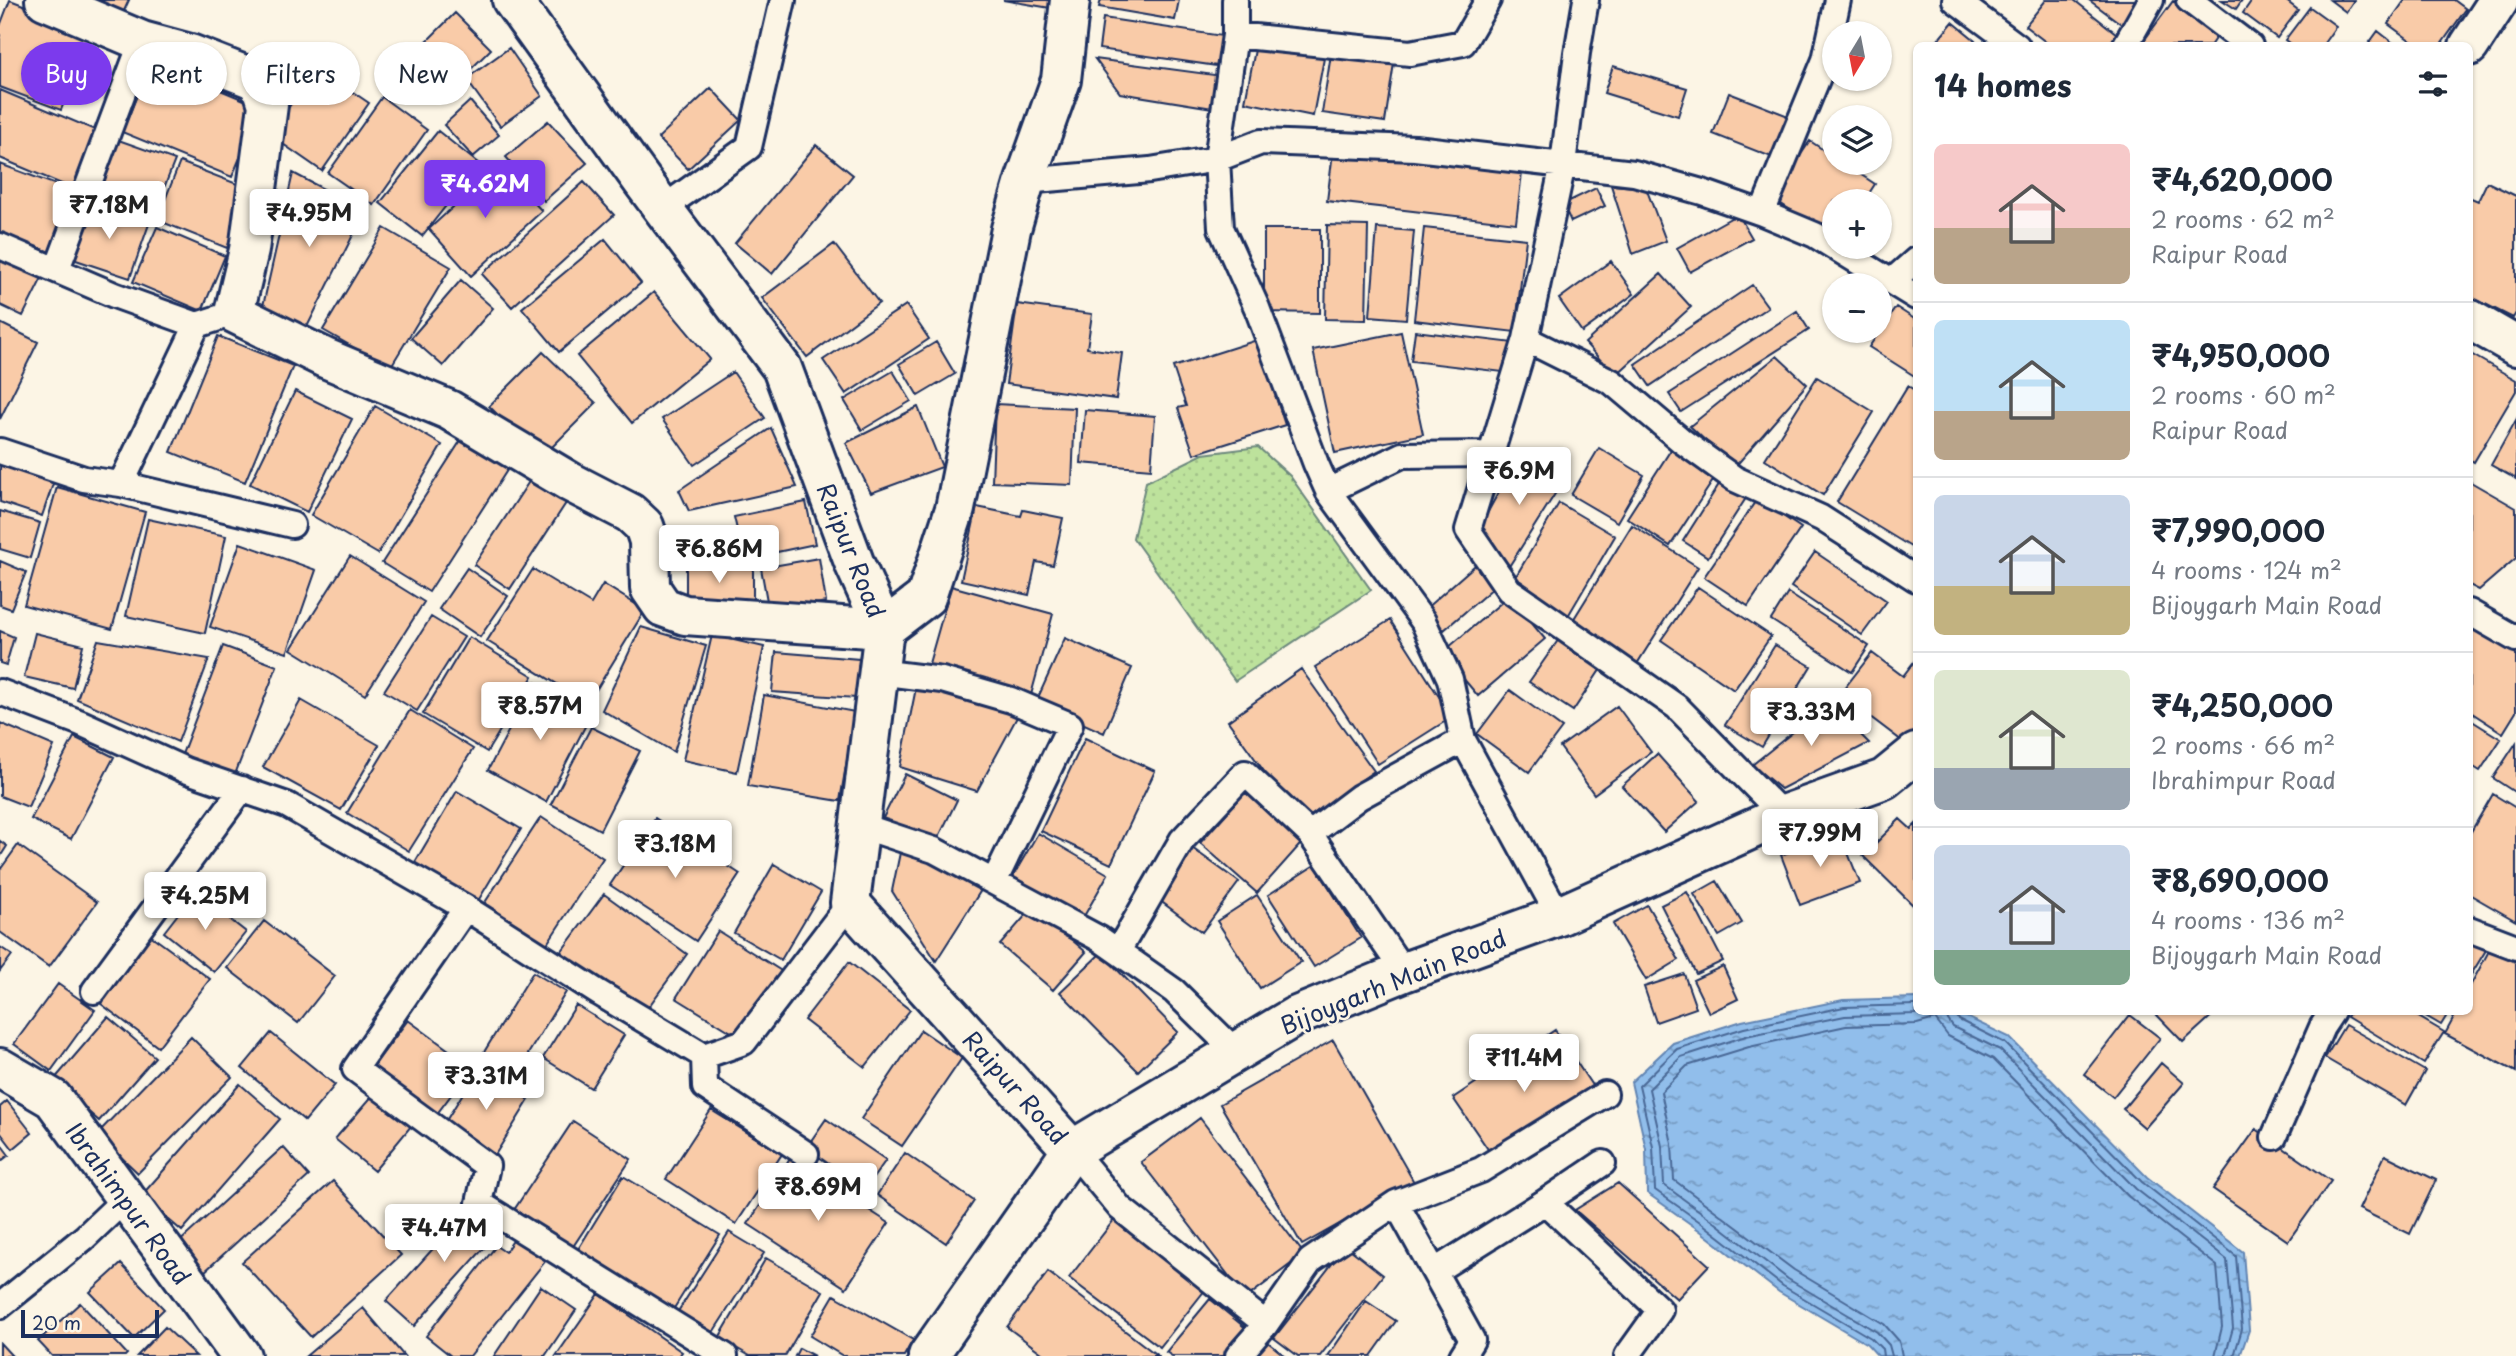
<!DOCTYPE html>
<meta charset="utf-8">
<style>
body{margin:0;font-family:"Playpen Sans",sans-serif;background:#f6f6f7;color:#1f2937;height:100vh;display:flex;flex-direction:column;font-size:26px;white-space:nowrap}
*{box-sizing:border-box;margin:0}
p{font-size:23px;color:#747a83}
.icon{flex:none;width:38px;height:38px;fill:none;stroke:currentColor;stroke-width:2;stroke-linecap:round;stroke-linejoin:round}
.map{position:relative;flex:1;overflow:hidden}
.drawer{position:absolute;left:1913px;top:42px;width:560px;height:973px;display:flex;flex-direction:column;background:#fff;border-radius:10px;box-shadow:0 2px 5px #0004}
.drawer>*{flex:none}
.top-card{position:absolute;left:21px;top:42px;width:665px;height:63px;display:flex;gap:14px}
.needle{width:46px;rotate:190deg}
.buttons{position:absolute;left:1822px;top:21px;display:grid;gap:14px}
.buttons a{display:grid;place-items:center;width:70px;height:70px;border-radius:50%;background:#fff;box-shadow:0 2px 5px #0004;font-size:35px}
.scale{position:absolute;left:21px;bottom:18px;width:138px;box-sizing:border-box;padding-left:7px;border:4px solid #1b2f5e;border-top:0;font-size:19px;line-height:24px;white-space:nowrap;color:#1b2f5e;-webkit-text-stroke:5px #fcf5e5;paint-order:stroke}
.price{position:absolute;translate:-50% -60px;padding:0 16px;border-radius:7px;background:#fff;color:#222;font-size:23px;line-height:46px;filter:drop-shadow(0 2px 4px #0008)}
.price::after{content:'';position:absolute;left:50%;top:42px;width:21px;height:16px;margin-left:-10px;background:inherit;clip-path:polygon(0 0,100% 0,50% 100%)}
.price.on{background:#7c3aed;color:#fff}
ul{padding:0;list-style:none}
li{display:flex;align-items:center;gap:21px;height:175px;padding:0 21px}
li+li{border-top:2px solid #e0e1e3}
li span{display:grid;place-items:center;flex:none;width:196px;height:140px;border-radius:10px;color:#555}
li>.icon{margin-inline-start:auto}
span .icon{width:84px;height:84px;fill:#fffc;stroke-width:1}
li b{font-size:30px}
h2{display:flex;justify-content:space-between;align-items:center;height:84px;padding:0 21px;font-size:30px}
.pill{padding:0 24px;border-radius:32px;background:#fff;box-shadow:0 2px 5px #0004;font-size:24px;line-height:63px}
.pill.on{background:#7c3aed;color:#fff}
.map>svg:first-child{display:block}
.park{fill:url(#park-dots);stroke:#6c887d;stroke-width:2}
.water{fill:url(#water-ripples);stroke:#6285b3;stroke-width:2}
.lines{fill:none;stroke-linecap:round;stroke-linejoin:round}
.shore{stroke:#4a6896;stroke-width:2}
.building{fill:#f9cba8;stroke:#1b2f5e;stroke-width:2}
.lane-casing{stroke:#1b2f5e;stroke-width:30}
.street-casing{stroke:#1b2f5e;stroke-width:44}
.secondary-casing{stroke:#1b2f5e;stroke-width:44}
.lane{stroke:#fcf5e5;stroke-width:24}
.street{stroke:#fcf5e5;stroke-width:38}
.secondary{stroke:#fcf5e5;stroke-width:38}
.labels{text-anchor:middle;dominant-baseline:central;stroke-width:5;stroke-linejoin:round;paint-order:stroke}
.street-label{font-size:24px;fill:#1b2f5e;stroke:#fcf5e5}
</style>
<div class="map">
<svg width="2516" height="1356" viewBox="0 0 2516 1356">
<defs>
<pattern id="park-dots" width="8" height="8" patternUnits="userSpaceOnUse" patternTransform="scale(1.75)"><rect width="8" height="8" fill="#bde29c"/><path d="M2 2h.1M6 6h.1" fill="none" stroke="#a2c289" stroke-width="1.8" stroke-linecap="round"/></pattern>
<pattern id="water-ripples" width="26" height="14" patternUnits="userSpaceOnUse" patternTransform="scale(1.75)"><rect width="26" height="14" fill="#91beeb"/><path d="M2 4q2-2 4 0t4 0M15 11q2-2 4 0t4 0" fill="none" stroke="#769bc2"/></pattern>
</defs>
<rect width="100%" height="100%" fill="#fcf5e5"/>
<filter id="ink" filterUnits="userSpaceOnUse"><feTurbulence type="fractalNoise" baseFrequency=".0143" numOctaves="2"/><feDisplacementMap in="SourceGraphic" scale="14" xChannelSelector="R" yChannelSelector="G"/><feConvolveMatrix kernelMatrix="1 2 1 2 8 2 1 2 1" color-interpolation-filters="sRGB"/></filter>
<g filter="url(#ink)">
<path class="park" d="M1258,447L1290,476L1371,590L1235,681L1133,538L1146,482L1203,454Z"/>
<path class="water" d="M1916,998V1012H1956L2009,1037L2147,1177L2243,1252L2249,1330L2240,1356H1878L1867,1344L1779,1292L1699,1230L1647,1193L1646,1149L1631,1082L1673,1043L1742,1021L1843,1000Z"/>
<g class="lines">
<path class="shore" d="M1946,1012L1948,1020L1953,1027L2000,1050L2136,1189L2227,1260L2233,1328L2225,1356
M1955,1012L1959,1020L2005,1043L2142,1182L2236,1256L2242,1329L2234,1356
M1883,1356L1882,1349L1871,1338L1783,1286L1703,1224L1655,1190L1653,1147L1639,1086L1677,1049L1744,1028L1844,1007L1916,1005
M1892,1356L1889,1345L1877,1332L1788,1279L1708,1217L1664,1185L1662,1146L1649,1089L1681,1057L1746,1036L1845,1016L1916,1014L1924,1012
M1902,1356L1899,1341L1884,1324L1794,1270L1674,1180L1672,1144L1661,1092L1687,1066L1749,1047L1846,1026L1917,1024L1935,1019L1948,1036L1993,1059L2129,1197L2217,1266L2222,1327L2215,1356"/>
</g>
<path class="building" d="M10,0L92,31L61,110L0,87V26Z
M81,0H129L118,24Z
M1003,0H1064L1062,10Z
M1101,0H1179L1175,20L1099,7Z
M2046,0H2074L2117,34L2108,46H2051L2025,26Z
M2089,0H2144L2124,26Z
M2222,0H2242L2236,9Z
M2252,0H2285L2298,10L2277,38L2243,13Z
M2330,0H2354L2346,12Z
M2405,0H2454L2466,9L2440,46H2418L2388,24Z
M2173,1L2218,34L2210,46H2140Z
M2310,7L2336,26L2322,46H2293L2285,40Z
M455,13L491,49L441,99L405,63Z
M1103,18L1229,37L1224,67L1099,49Z
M1953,22L1975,40L1970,46H1933Z
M2378,31L2397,46H2367Z
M1257,39L1325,53L1313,116L1245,102Z
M509,48L542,96L500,126L466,79Z
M1331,54L1394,63L1385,122L1322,113Z
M1095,59L1222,76L1219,109L1120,93Z
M151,61L261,107L232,177L122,132Z
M1613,66L1687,88L1678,116L1604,93Z
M316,67L369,103L322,171L270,135Z
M711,88L741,120L688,169L658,138Z
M0,90L102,133L78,191L0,158Z
M1729,93L1791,117L1774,158L1713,134Z
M382,97L427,130L374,205L328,173Z
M470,101L499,135L473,157L444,125Z
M548,121L587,163L544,201L506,157Z
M438,131L479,164L422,236L380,203Z
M110,137L175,160L151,221L87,196Z
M1810,141L1834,157V163H1843L1875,184L1864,201H1834V209L1820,229L1772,198Z
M816,145L853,175L772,274L735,243Z
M1333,152L1522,173L1516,223L1327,201Z
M180,162L250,189L227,248L157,220Z
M0,164L78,193L55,254L0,233Z
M499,165L542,211L471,276L429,229Z
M293,173L365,211L307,327L263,306Z
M584,182L614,215L512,307L482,274Z
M2487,182L2516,196V313L2513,318L2469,296V197L2478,201Z
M1611,185L1646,188L1666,241L1633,254Z
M1596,188L1605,206L1571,222L1563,204Z
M89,203L149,224L130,278L70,258Z
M1738,214L1752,238L1690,272L1677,248Z
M1327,225L1368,226L1366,320L1325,319Z
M157,227L225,256L202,311L133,282Z
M384,228L451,267L390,368L323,330Z
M1377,228L1414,231L1406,319L1370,316Z
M1424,228L1526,239L1515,332L1414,320Z
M1264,229H1320V313L1264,312Z
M605,239L641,283L559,352L522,308Z
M834,244L879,303L807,357L762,298Z
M0,253L44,274L23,316L0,305Z
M1611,261L1634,294L1582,332L1559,299Z
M1661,274L1691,307L1615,376L1585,343Z
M461,280L493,308L443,366L411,338Z
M1752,285L1768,307L1650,386L1635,364Z
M654,292L710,359L632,423L577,356Z
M1017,304L1092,314L1087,348L1122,353L1116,399L1006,384Z
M906,305L929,339L846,394L823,360Z
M1896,307L1916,320V377L1869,347Z
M1797,311L1809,330L1681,412L1669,394Z
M0,323L38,342L0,419Z
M1415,331L1514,343L1511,373L1411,361Z
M1401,332L1423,434L1335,453L1313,350Z
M218,336L293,366L245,482L171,452Z
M1257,340L1285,425L1194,454L1178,408L1186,406L1173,367Z
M936,342L955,374L918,396L899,364Z
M543,352L596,403L541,458L489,406Z
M2469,353L2516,380V391L2474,462L2469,459Z
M1777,356L1807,384L1734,468L1690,426Z
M893,371L911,401L862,430L844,400Z
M733,372L765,418L694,465L662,419Z
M1817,377L1874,412L1823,495L1765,459Z
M1908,386L1916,391V539L1911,547L1837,502Z
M295,391L352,419L307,512L250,484Z
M995,404L1075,408L1072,485L992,482Z
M375,406L442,445L378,554L311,515Z
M918,407L942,467L871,493L846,443Z
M1085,410L1155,416L1151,469L1081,463Z
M2516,420V479L2491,465Z
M771,428L797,487L689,511L679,490Z
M465,434L511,464L429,592L382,563Z
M1674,445L1718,473L1670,546L1627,518Z
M1599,448L1644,475L1617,522L1571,495Z
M1521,451L1565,478L1508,568L1477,532Z
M0,460L55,478L42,516L0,502Z
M532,477L568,500L510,589L474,565Z
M1723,478L1748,495L1708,557L1683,541Z
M2469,481L2516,508V558L2479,590L2469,585Z
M57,487L145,512L112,629L24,605Z
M1757,499L1801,528L1748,606L1704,577Z
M806,502L815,544L744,559L734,517Z
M1559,503L1615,536L1568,616L1512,583Z
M977,507L1021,516L1023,510L1063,518L1053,565L1036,562L1029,595L961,580Z
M0,511L40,523L30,558L0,549Z
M148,519L226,536L205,633L126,616Z
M1632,525L1698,567L1635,667L1570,625Z
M240,543L316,570L287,653L210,627Z
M1815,552L1887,601L1862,635L1791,587Z
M350,556L424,602L365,695L291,649Z
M819,558L826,602L769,612L761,568Z
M1481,560L1501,581L1444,630L1425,609Z
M0,561L26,572L11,609L0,605Z
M686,565H753V604L686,605Z
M467,568L508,596L480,637L439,609Z
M533,569L591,604L603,584L645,610L588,703L487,641Z
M951,586L1053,614L1031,695L928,667Z
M1698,587L1771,636L1734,690L1661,640Z
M1788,593L1869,646L1852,672L1771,620Z
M1509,596L1545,639L1478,696L1442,653Z
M431,617L464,637L417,711L384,691Z
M1390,620L1452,717L1378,764L1315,667Z
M2469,625L2516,654V712L2503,733L2469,711Z
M641,627L706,646L674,752L602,710Z
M0,631L14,637L6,665L0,663Z
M35,633L83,645L73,688L24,677Z
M712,635L764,647L737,772L683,760Z
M1561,636L1604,664L1573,711L1529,682Z
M469,637L533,676L487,752L423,714Z
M1065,638L1132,668L1104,733L1036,702Z
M98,640L209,659L178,742L77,699Z
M1775,645L1811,666L1762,747L1725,725Z
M223,646L277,666L234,777L181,757Z
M776,652L859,659L856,698L772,692Z
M1872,653L1903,676L1916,659V739L1910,747L1840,694Z
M1301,669L1374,771L1301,823L1228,721Z
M534,682L592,713L546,802L488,770Z
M917,683L1023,706L977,791L900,767Z
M1510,690L1562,728L1529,772L1477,734Z
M764,695L855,712L840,801L748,786Z
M301,700L379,745L341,810L263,767Z
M1829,703L1869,743L1781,789L1752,765Z
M1617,706L1651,752L1594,794L1560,747Z
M410,710L473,749L409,851L347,813Z
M2469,719L2501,739L2480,771L2469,764Z
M0,723L54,746L28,807L0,796Z
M591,727L640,751L600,830L551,804Z
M74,737L114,757L71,839L31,819Z
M1085,738L1155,771L1111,864L1041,831Z
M2516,743V793L2493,778Z
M1657,754L1699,801L1664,832L1622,786Z
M905,774L957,800L934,847L882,820Z
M1249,788L1306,838L1257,893L1200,843Z
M457,791L521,829L475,906L411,869Z
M2493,794L2516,808V921L2469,894V835Z
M541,817L603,858L543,950L480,910Z
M655,818L740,874L696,941L610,885Z
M1900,819L1911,829L1916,824V908L1863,856Z
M1038,833L1108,874L1083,918L1012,878Z
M1840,833L1860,883L1800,905L1781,855Z
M0,841L7,846L0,857Z
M902,843L983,887L936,961L892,891Z
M18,845L97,902L49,967L0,932V870Z
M1192,848L1239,882L1202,932L1155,897Z
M774,864L821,892L781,960L734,933Z
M1315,865L1361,938L1314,967L1268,895Z
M1717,881L1742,923L1719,936L1694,894Z
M195,892L246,932L214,972L164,932Z
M1687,892L1723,961L1696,974L1661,905Z
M604,894L687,954L641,1017L558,956Z
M1257,895L1301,962L1260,988L1217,921Z
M1647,905L1679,960L1646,980L1613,924Z
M1033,907L1086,952L1053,990L1000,945Z
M264,921L335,976L298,1023L227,968Z
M718,931L783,972L741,1038L676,998Z
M146,932L210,979L158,1047L96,1000Z
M2469,939L2486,950L2469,978Z
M0,947L12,955L0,971Z
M2490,949L2516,962V1072L2445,1034L2457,1012H2469V988Z
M1101,953L1178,1032L1138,1071L1060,992Z
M849,962L910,1010L865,1067L804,1020Z
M1723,966L1738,999L1709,1013L1693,980Z
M533,972L566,992L514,1077L481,1057Z
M1684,974L1696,1008L1656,1022L1644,987Z
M58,984L95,1010L51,1071L14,1044Z
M576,1005L624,1035L591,1088L543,1058Z
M2154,1012H2216L2183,1042Z
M2350,1012H2410L2444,1032L2424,1064L2347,1017Z
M2419,1012H2449L2441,1025Z
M2130,1015L2160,1038L2113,1097L2084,1074Z
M108,1017L155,1057L99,1121L53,1081Z
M408,1020L472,1067L433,1119L369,1072Z
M2345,1025L2425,1071L2406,1105L2325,1058Z
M921,1030L962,1058L902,1146L861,1119Z
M1555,1030L1595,1090L1494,1158L1453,1098Z
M271,1033L335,1085L305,1121L242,1068Z
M191,1037L232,1077L138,1173L97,1134Z
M1333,1040L1414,1182L1302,1245L1220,1104Z
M2161,1063L2184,1083L2145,1128L2123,1109Z
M478,1069L529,1100L495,1155L444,1124Z
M240,1084L280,1119L182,1231L141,1196Z
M374,1094L412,1125L374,1171L335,1139Z
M7,1101L32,1133L13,1149L0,1132V1107Z
M711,1110L782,1154L736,1224L666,1179Z
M1200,1118L1304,1254L1246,1298L1141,1162Z
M826,1119L886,1160L865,1189L806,1148Z
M573,1121L631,1159L572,1248L514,1210Z
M2256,1129L2331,1181L2288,1241L2213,1189Z
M0,1143L9,1155L0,1162Z
M283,1147L309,1176L203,1273L176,1245Z
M905,1153L974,1201L946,1243L877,1195Z
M2385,1155L2436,1180L2410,1234L2359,1209Z
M790,1159L889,1223L846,1288L748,1224Z
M623,1176L720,1235L673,1310L577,1251Z
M333,1181L401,1255L311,1337L242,1262Z
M1618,1183L1709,1265L1677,1299L1575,1210Z
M474,1203L502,1228L414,1326L386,1301Z
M1114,1220L1205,1290L1160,1347L1069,1278Z
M729,1232L764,1253L712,1334L677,1313Z
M517,1235L547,1259L470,1356H451L426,1336L496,1246L505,1252Z
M1346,1246L1383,1275L1320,1356H1298L1274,1338Z
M766,1258L823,1291L785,1356H750L719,1338Z
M121,1264L164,1309L134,1338L90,1292Z
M1048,1272L1158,1356H1046L1007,1327Z
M541,1286L576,1310L545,1356H494Z
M599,1294L682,1352L679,1356H556Z
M834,1295L913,1340L904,1356H843L810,1336Z
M1210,1299L1248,1330L1227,1356H1172L1166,1352Z
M1366,1301L1396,1321L1371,1356H1328Z
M80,1303L127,1354L125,1356H52L38,1341Z
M363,1308L404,1356H306Z
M165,1327L196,1356H137Z
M1263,1338L1285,1356H1249Z
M0,1343L12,1356H0Z
M799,1348L814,1356H795Z"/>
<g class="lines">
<g class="lane-casing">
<path id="lane" d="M1235,0V35L1217,159L1221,228L1257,308L1316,464L1328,491L1423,621L1450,679L1463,740L1559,916
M1586,0L1577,53L1563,164L1526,339L1612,382L1682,441L1735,479L1821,518L1916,579
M1955,0L2017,46
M2189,0L2250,46
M1235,35L1410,53L1463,43L1488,0
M2125,46L2151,0
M1025,181L1150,170L1217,159L1261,142L1415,148L1634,173L1702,192L1762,213L1815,235L1916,297
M664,210L679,197L749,147L783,0
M1762,213L1825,60L1838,0
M0,246L114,295L197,325
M57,269L142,41
M1892,281L1916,260
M1526,339L1468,530L1509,590L1677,707L1783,815
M0,451L84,479L121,484L292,525
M121,484L197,325L234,313
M1328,491L1402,455L1490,454
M2469,612L2516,639
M878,672L942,680L1011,700L1070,725L994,882
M0,692L81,723L185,770L287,805L466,908L599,993L704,1056L744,1042L850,903
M859,825L934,850L1100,939L1174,991L1235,1051
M1310,834L1359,797L1463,740
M466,908L355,1069L487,1166L479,1203L725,1356
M2469,929L2516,947
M1118,951L1182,840L1245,773L1310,834L1404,972
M94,991L242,789
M704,1056L705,1087L806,1154
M2274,1137L2322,1027L2332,1012
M1072,1150L1120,1208L1266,1324
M1545,1202L1660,1310L1627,1356
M1396,1203L1472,1340L1462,1356
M1435,1271L1545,1202L1603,1163
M0,1306L84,1238L126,1198
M1238,1356L1266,1324L1310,1261L1396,1203L1481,1170L1605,1094"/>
</g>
<g class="street-casing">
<path id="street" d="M45,0L142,41L190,54L254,79L263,89L268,105L249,250L234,313L325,358L449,410L570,482L630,513L644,526L649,541L650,588L663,607L685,615L884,629L926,597L955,509L1011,229L1025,181L1061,80L1070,0
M2469,319L2516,346"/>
</g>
<g class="secondary-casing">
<path id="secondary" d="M512,0L643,182L782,368L855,565L884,629L850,903L1072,1150
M2469,46L2499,0
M0,1068L53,1099L241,1356
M928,1356L1072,1150L1294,1017L1404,972L1559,916L1783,815L1884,779L1916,753"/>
</g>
<use href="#lane" class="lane"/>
<use href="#street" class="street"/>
<use href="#secondary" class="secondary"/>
</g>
</g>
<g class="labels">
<g class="street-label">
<text transform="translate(852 550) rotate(68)">Raipur Road</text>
<text transform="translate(1393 981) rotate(-22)">Bijoygarh Main Road</text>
<text transform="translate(1016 1087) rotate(48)">Raipur Road</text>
<text transform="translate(129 1203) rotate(54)">Ibrahimpur Road</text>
</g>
</g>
</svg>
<div class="buttons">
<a><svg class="needle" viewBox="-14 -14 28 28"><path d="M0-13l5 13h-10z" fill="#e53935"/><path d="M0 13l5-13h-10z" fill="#747a83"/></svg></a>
<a><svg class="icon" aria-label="layers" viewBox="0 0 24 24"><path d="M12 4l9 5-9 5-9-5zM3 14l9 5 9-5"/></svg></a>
<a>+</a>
<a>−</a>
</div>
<div class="scale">20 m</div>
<b class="price on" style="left:485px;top:220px">₹4.62M</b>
<b class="price" style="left:109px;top:241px">₹7.18M</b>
<b class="price" style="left:309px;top:249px">₹4.95M</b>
<b class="price" style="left:1519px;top:507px">₹6.9M</b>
<b class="price" style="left:719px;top:585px">₹6.86M</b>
<b class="price" style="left:540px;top:742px">₹8.57M</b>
<b class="price" style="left:1811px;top:748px">₹3.33M</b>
<b class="price" style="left:1820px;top:869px">₹7.99M</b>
<b class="price" style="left:675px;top:880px">₹3.18M</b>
<b class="price" style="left:205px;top:932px">₹4.25M</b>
<b class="price" style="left:1524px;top:1094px">₹11.4M</b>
<b class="price" style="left:486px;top:1112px">₹3.31M</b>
<b class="price" style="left:818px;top:1223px">₹8.69M</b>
<b class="price" style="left:444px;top:1264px">₹4.47M</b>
<div class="top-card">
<a class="pill on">Buy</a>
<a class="pill">Rent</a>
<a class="pill">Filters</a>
<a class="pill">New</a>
</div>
<section class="drawer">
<h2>14 homes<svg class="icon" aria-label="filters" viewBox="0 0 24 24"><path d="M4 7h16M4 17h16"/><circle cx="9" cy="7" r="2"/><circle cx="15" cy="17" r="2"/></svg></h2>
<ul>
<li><span style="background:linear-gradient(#f6c9c9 60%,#b9a48a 0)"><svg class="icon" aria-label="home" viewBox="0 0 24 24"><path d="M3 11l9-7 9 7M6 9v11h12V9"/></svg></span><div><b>₹4,620,000</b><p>2 rooms · 62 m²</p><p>Raipur Road</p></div></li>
<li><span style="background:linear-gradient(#bfe0f5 65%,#b9a48a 0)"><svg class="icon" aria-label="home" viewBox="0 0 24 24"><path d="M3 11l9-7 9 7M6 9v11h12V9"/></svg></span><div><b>₹4,950,000</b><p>2 rooms · 60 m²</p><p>Raipur Road</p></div></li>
<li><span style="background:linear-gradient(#c9d6e8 65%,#c2b280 0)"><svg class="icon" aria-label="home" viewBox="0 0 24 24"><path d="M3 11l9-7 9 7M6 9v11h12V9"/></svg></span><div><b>₹7,990,000</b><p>4 rooms · 124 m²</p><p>Bijoygarh Main Road</p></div></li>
<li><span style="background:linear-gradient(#dfe7d0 70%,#9aa5b1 0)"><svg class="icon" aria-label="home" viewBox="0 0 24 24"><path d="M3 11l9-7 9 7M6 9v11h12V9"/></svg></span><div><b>₹4,250,000</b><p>2 rooms · 66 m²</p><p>Ibrahimpur Road</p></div></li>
<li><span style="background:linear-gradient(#c9d6e8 75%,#7fa58c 0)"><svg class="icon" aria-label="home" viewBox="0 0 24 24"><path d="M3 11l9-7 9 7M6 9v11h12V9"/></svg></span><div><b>₹8,690,000</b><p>4 rooms · 136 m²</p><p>Bijoygarh Main Road</p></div></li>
</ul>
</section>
</div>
